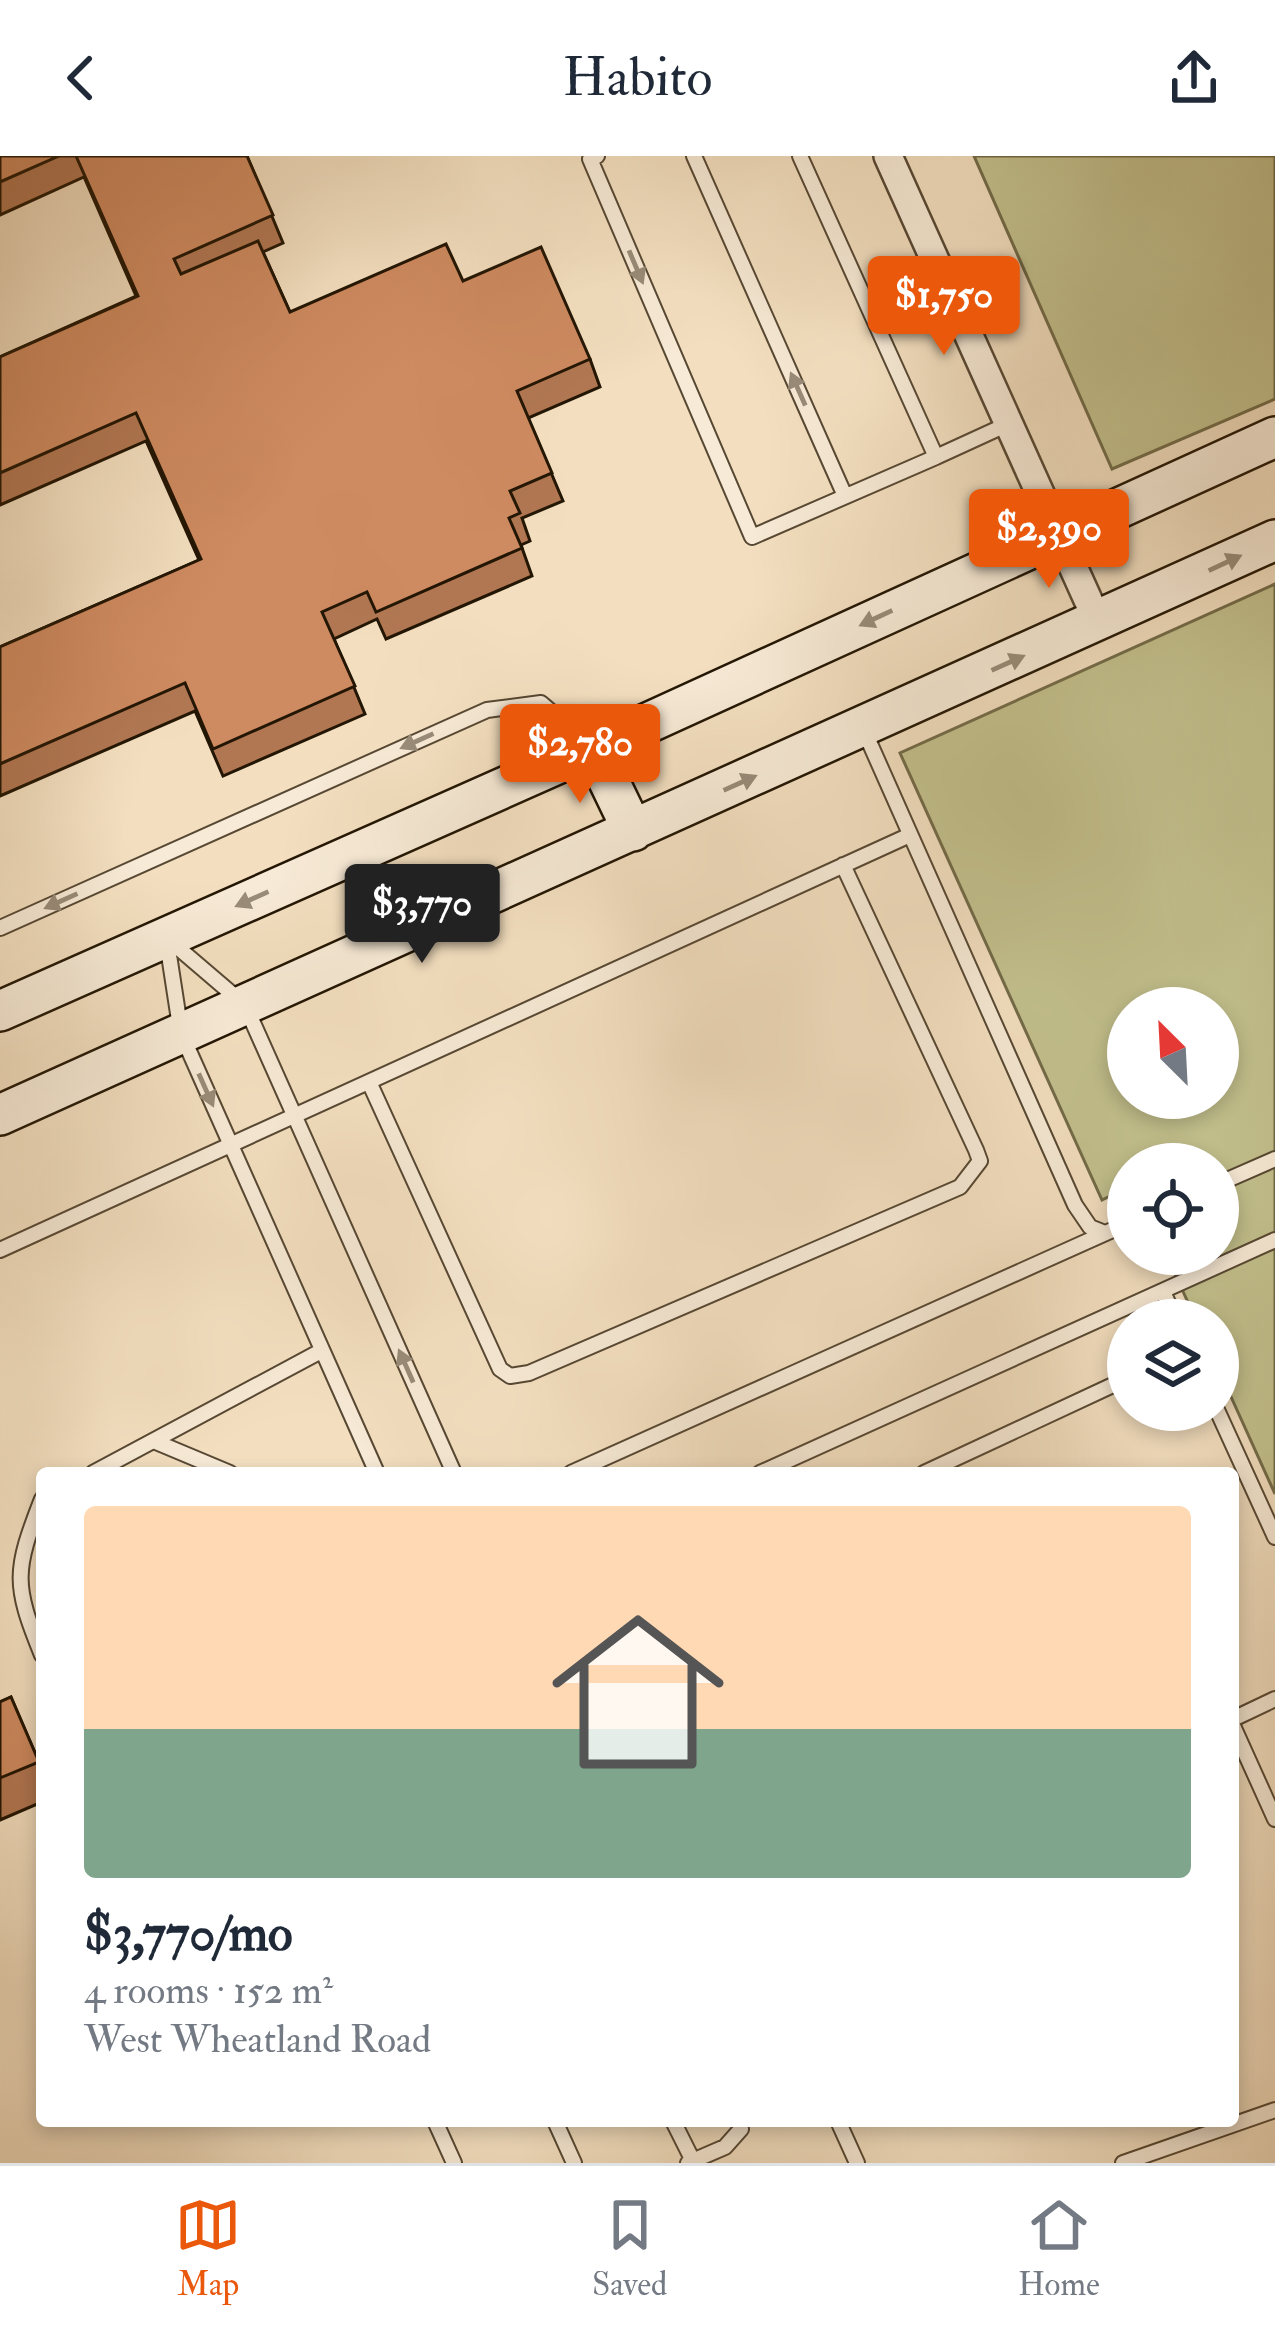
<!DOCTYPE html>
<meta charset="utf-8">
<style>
body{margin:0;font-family:"IM FELL Double Pica",serif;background:#f2f2f3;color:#1f2937;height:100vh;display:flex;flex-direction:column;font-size:45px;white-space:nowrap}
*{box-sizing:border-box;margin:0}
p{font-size:39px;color:#747a83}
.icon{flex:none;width:66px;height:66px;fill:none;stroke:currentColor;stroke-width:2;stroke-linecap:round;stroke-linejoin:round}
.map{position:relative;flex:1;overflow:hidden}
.drawer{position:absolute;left:36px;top:1311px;width:1203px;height:660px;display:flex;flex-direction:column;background:#fff;border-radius:12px;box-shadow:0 6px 18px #0003}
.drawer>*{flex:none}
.needle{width:78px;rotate:336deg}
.buttons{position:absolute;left:1107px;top:831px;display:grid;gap:24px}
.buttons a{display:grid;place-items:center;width:132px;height:132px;border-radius:50%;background:#fff;box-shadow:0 6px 18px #0003;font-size:60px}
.price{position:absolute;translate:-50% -102px;padding:0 27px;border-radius:12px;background:#ea580c;color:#fff;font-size:39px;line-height:78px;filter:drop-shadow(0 3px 6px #0008)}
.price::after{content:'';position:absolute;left:50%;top:72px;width:36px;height:27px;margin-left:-18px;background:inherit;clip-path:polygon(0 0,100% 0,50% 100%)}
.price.current{background:#222;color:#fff}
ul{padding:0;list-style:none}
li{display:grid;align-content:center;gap:24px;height:636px;padding:0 48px}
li+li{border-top:3px solid #e0e1e3}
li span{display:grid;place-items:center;height:372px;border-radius:12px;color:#555}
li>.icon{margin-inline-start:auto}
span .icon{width:216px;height:216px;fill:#fffc;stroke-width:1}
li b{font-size:51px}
header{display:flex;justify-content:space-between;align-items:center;height:156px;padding:0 48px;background:#fff;font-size:54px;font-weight:600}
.menu{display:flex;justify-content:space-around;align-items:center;height:168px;border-top:3px solid #e0e1e3;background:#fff;font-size:33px;color:#747a83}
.menu a{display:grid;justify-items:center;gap:6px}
.menu .current{color:#ea580c}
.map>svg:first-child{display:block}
.green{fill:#c2c08d;stroke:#726b48;stroke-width:3;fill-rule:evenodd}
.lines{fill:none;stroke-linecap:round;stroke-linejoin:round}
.lane-casing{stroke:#574833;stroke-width:18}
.street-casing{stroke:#574833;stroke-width:32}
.secondary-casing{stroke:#231604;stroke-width:44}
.lane{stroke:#f7ead6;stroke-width:14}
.street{stroke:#f7ead6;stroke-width:27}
.secondary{stroke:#f7ead6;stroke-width:39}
.wall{fill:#b17753;stroke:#231604;stroke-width:3}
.building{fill:#ce8a60;stroke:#231604;stroke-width:3}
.oneway{fill:#988b78}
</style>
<header><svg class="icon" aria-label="back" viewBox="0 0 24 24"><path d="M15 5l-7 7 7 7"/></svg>Habito<svg class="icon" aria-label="share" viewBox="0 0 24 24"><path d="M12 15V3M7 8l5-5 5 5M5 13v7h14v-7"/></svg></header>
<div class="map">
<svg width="1275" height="2007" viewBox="0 0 1275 2007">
<rect width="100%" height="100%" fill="#f3dfc0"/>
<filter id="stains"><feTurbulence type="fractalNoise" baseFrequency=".00167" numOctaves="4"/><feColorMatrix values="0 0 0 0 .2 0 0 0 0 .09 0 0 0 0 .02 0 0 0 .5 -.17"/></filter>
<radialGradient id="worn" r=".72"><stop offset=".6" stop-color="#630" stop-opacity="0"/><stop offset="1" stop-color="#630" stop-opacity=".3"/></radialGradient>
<path class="green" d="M974,0H1275V243L1112,313Z
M1275,428V1338L1218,1212V1164H1196L1166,1098H1218V1008H1128V1031L1102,1044L900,597ZM1128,852H1218V942H1128Z"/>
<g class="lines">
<g class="lane-casing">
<path id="lane" d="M597,0L590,3L752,381L936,301
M694,0L845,340
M800,0L936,301L1008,268
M863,572L1075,1049L1090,1071L1105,1077
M0,772L487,554L541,547L590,589
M169,784L245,849L454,1317
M167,786L181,877L377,1317
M370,928L500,1213L510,1220L529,1217L960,1031L980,1005L976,994L843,709
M1218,1028L1275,1003
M0,1094L910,679
M1164,1138L1176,1164
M1217,1254L1275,1381
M156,1286L230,1317
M93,1317L321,1195
M571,1317L1128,1067
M760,1317L1275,1084
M924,1317L1128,1222
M42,1343C14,1415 13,1428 42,1499
M1233,1563L1275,1543
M1233,1570L1275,1663
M435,1965L454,2007
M555,1965L574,2007
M673,1965L693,2005
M838,1965L857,2007
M688,2007L725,1991L741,1973L739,1965
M1123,2007L1275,1954"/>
</g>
<g class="street-casing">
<path id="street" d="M888,0L1098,466"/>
</g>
<g class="secondary-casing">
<path id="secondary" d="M593,592L633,675
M0,855L593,592L1275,281
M0,959L1275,384"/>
</g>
<use href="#lane" class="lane"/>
<use href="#street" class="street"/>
<use href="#secondary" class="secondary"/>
</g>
<path class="wall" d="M0,0H247L283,87L263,96L290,156L463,125L590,203L600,231L528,262L563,345L522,362L530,385L521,389L532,420L386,483L377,463L334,483L365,558L223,620L195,555L0,640V491L199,404L146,285L0,349V201L136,140L84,21L0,59Z
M11,1541L42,1613V1646L0,1664V1546Z"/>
<path class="building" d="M0,0H59L0,26Z
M76,0H247L273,59L174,103L181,118L258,85L290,156L446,88L463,125L541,91L590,203L517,235L552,317L510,335L520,357L509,362L522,392L376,456L367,436L322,456L355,530L213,593L185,527L0,608V491L201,403L136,257L0,317V201L138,140Z
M11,1541L39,1606L0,1622V1546Z"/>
<defs><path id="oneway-solid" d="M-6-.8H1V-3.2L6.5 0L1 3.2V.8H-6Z" transform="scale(3)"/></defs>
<g class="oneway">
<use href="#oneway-solid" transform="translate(636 111) rotate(67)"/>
<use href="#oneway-solid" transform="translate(798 233) rotate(-114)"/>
<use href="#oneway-solid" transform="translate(1225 407) rotate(-25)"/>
<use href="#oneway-solid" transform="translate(876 462) rotate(155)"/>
<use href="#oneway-solid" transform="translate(1008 507) rotate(-24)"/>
<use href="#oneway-solid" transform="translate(417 585) rotate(156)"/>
<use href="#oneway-solid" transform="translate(740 627) rotate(-24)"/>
<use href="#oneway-solid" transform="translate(252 743) rotate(156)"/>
<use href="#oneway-solid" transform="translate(61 745) rotate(156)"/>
<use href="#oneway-solid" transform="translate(206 934) rotate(66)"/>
<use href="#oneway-solid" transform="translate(406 1210) rotate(-114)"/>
</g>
<rect width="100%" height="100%" filter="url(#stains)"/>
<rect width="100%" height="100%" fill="url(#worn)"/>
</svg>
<div class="buttons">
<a><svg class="needle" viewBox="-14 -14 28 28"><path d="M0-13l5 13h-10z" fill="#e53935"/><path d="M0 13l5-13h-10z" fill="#747a83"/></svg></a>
<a><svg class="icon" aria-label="locate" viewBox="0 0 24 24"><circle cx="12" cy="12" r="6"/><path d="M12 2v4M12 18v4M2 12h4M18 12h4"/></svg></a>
<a><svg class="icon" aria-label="layers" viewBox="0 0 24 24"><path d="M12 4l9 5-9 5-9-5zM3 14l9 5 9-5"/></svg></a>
</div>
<b class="price" style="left:944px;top:202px">$1,750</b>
<b class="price" style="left:1049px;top:435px">$2,390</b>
<b class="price" style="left:580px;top:650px">$2,780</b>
<b class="price current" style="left:422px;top:810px">$3,770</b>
<section class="drawer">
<ul>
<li><span style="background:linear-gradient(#ffd9b3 60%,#7fa58c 0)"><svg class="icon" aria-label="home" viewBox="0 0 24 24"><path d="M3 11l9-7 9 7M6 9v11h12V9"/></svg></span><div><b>$3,770/mo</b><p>4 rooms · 152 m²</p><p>West Wheatland Road</p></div></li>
</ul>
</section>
</div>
<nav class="menu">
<a class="current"><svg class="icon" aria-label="map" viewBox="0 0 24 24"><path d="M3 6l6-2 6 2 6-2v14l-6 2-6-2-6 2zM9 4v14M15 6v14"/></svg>Map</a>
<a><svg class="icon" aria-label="saved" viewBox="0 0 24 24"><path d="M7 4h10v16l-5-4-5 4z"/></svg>Saved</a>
<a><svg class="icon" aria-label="home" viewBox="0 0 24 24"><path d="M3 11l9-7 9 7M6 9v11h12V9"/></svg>Home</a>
</nav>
